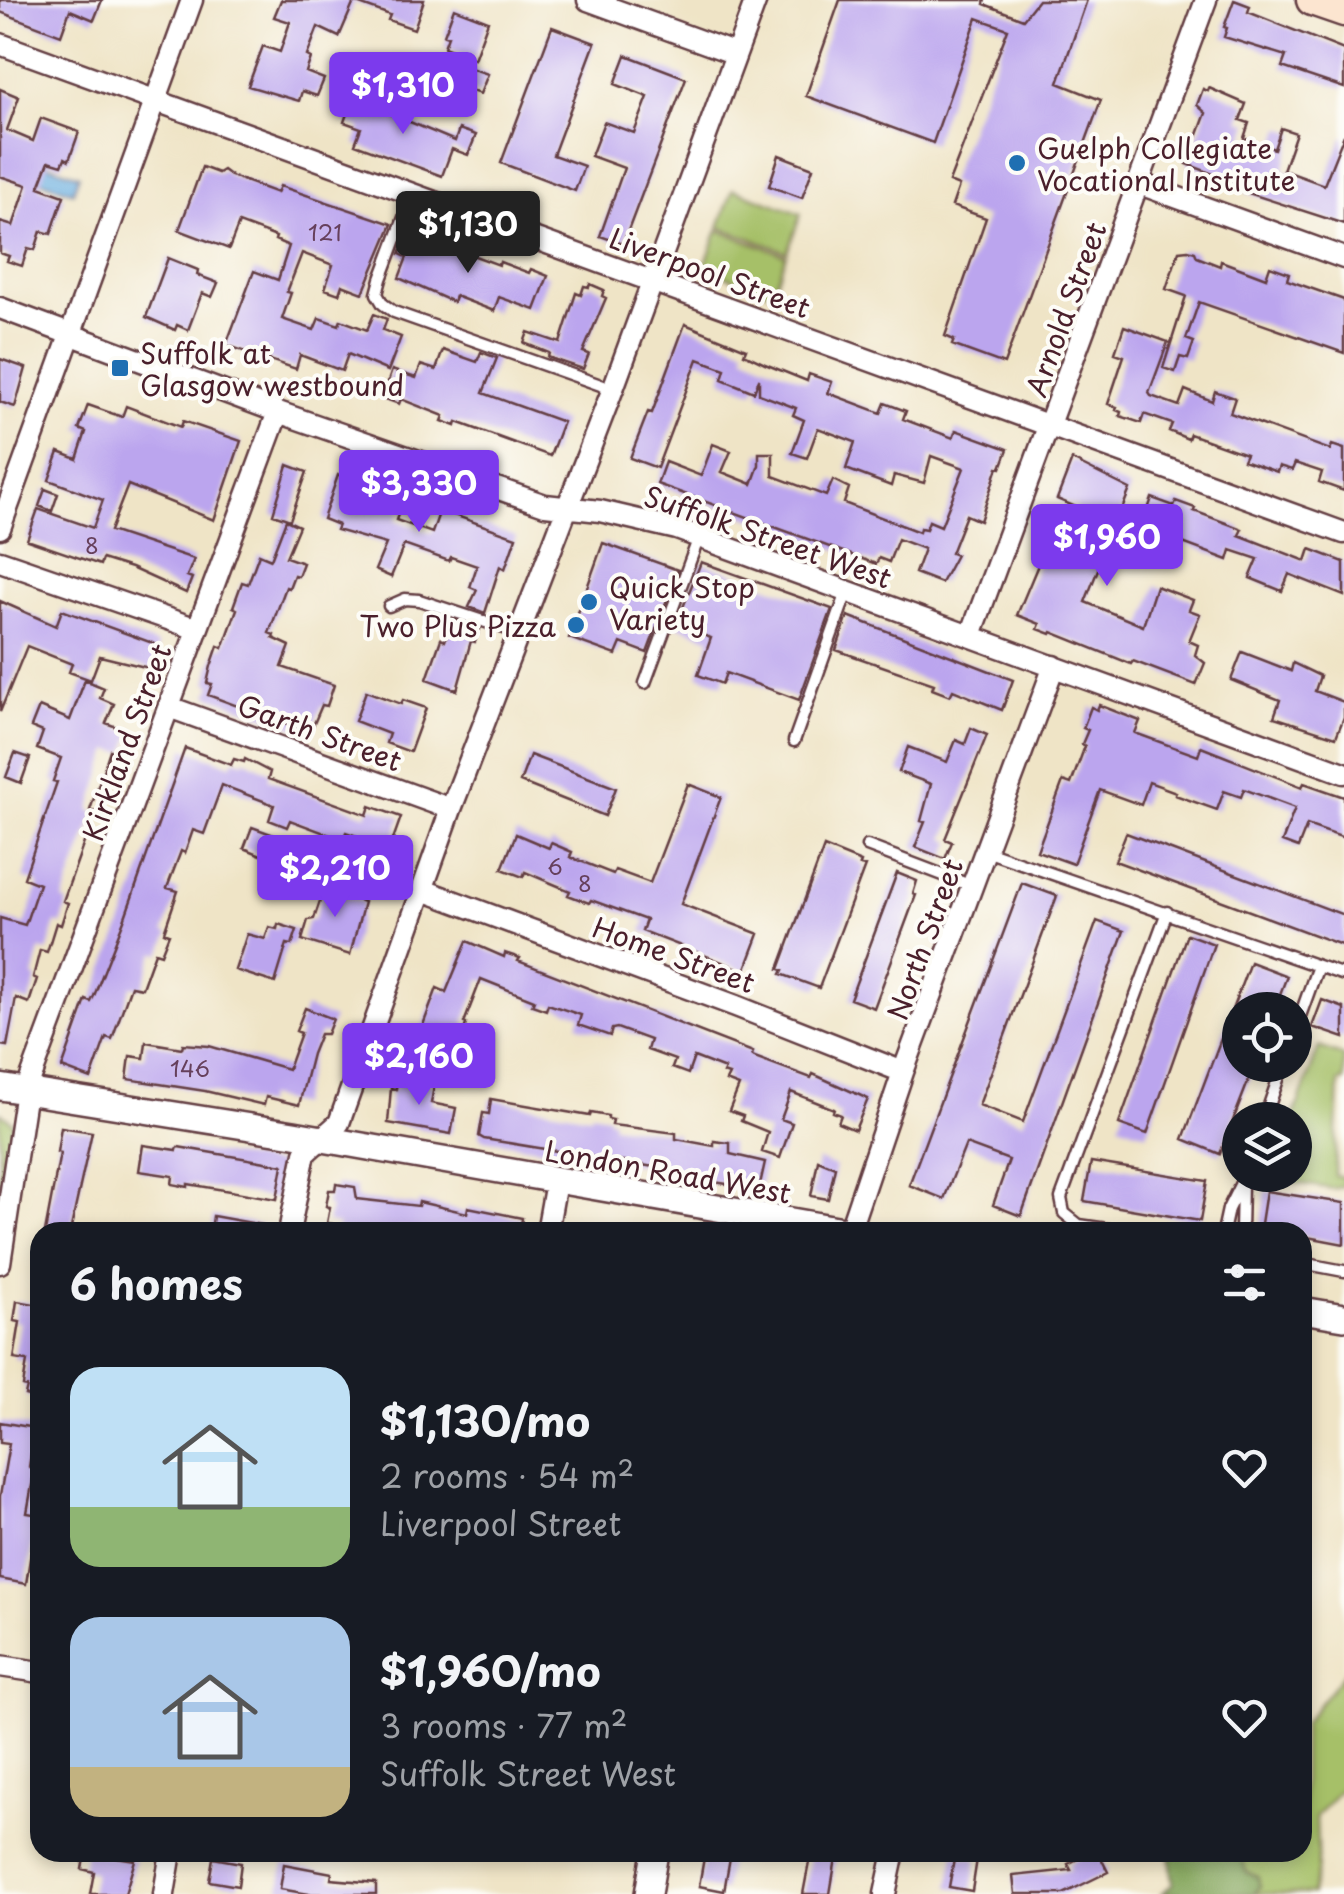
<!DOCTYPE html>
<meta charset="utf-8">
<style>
body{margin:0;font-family:"Playpen Sans",sans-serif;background:#242831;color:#f1f3f6;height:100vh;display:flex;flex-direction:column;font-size:38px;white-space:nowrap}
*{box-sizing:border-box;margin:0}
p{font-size:32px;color:#9ea1a6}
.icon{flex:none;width:55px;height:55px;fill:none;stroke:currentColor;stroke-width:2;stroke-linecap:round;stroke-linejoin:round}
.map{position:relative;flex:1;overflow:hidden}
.panel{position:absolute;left:30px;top:1222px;width:1282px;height:640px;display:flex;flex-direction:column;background:#171b24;border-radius:30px;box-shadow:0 5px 15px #0003}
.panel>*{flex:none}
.buttons{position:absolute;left:1222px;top:992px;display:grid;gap:20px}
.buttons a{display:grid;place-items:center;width:90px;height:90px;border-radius:50%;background:#171b24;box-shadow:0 5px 15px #0003;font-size:50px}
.price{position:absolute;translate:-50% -85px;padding:0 22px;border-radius:10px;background:#7c3aed;color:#fff;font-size:32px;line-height:65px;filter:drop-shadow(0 2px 5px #0008)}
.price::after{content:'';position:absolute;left:50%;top:60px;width:30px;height:22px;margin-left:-15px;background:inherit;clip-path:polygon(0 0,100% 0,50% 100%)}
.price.active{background:#222;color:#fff}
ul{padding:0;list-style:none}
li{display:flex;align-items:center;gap:30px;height:250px;padding:0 40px}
li span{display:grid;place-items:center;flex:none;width:280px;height:200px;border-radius:30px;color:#555}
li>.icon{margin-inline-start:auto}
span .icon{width:120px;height:120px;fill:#fffc;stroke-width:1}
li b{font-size:42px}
h2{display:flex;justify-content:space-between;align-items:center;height:120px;padding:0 40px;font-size:42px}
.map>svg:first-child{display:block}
.green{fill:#a6c067;stroke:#787049;stroke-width:2.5}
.forest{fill:#84a65c;stroke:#676244;stroke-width:2.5}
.water{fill:#69addf;stroke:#5a6685;stroke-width:2.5}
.building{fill:#bba5ee}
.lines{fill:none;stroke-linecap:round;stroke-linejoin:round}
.service-casing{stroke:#633d42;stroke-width:15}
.minor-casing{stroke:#633d42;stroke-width:25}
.tertiary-casing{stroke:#633d42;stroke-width:30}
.secondary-casing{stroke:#633d42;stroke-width:35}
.service{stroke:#fff;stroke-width:10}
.minor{stroke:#fff;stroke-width:20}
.tertiary{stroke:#fff;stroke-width:25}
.secondary{stroke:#fce5d0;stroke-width:30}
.poi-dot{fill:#1f6fb2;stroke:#fdfcf7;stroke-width:4}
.labels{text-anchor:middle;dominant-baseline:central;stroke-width:8;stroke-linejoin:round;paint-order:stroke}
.number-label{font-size:22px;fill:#66405c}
.poi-label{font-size:28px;fill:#4a1f2b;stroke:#fdfcf7;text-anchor:start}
.street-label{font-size:28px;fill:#4a1f2b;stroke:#fdfcf7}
</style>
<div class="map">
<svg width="1344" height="1894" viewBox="0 0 1344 1894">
<rect width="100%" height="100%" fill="#fdfcf7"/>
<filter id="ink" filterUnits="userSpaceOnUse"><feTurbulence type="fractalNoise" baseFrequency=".01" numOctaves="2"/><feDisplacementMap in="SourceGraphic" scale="20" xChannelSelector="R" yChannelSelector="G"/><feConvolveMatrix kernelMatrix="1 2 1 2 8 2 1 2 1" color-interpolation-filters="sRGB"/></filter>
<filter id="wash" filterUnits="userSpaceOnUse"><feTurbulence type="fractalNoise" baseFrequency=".0048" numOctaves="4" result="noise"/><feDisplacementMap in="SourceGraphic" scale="40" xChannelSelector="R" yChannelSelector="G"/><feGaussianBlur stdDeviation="2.25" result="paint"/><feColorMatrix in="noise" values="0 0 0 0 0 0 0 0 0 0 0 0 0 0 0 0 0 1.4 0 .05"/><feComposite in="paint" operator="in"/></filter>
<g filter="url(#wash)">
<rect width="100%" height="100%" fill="#efe4c6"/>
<path class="green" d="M733,189L801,214L787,252L719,227Z
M718,230L786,255L772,293L704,268Z
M1319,1047L1344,1056V1081L1339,1082L1335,1176L1344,1177V1186L1334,1189L1277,1180V1175H1295V1120H1292Z
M0,1112L13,1122L0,1196Z
M1344,1673V1785L1316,1816L1318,1868L1312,1894H1254L1260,1887L1246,1873L1241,1853L1302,1852L1303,1724Z"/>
<path class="forest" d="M1182,1853H1241L1246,1872L1258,1877L1260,1887L1254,1894H1162L1173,1883L1170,1857Z"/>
<path class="water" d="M43,163L79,175L73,192L39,180Z"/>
<g id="blocks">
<path class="building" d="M0,0H102L94,20L70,10L61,35L0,12Z
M281,0H424L414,29L388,20L390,15L354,2L339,37L318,27L307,56L311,58L306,72L324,79L317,96L302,91L299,101L248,86L263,46L280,52L290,22L274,17Z
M840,0H985L984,4L1023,19L1038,0H1087L1058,83L1101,100L1004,364L952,345L954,340L945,336L986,218L952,206L959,186L949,182L1008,29L977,18L933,143L806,96Z
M1234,0L1250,6L1248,12L1344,50V88L1282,67L1286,56L1224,37L1227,28L1224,27Z
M454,8L488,21L474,59L444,47L448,36L444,35Z
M552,27L595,43L553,155L584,166L575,191L501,163Z
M626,55L686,78L623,244L600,236L624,168L591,156L604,122L634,133L648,97L615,84Z
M467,67L488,74L480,94L459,87Z
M1209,88L1246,104L1240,120L1249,123L1244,138L1274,149L1281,128L1296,133L1283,170L1324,185L1344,135V224L1245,192L1247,187L1187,164L1206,113L1197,105L1203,89L1208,91Z
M0,89L19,97L7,130L33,141L41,118L79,132L69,160L65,158L62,165L49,161L39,187L64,196L51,234L41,231L35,250L28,248L22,266L7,261L9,256L0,253V222L13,226L27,185L0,176Z
M354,94L388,107L386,112L455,141L459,129L476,135L468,155L452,149L442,176L355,144L361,128L344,122Z
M779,155L813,168L802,198L769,186Z
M202,167L218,173L223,170L231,176L277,193L280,186L392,224L363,293L342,285L339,294L325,289L333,265L302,253L287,292L291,293L282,319L314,330L319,318L339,325L341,320L367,330L374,314L387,319L383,330L401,337L388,371L348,354L342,371L300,355L296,369L226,345L254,271L278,280L289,246L275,240L276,237L239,223L229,249L179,230Z
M407,235L455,253L458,243L475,249L472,255L499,265L500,262L529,273L531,269L548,276L535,310L499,297L494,311L455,296L453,302L399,278L407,257L400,254Z
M1188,250L1195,252L1197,257L1220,266L1221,261L1266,278L1270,266L1289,273L1287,280L1344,300V353L1199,302L1186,339L1194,342L1188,359L1180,357L1175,372L1163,368L1186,296L1166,289L1179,251Z
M168,258L198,270L197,275L218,283L212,297L202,293L188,330L177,325L175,330L146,317Z
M590,284L604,290L602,296L606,298L583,352L589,354L583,369L553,359L548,357L549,353L524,343L528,332L560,343L576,293L581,295L584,286L589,287Z
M685,324L746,349L744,354L765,364L807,381L809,374L832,382L828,393L881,413L885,403L906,411L903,419L953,438L956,430L1008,449L1001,468L998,467L980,521L966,515L951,553L956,555L941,583L915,573L924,549L898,539L889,562L879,558L876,564L657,484L665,462L701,476L713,444L731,451L722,472L752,484L759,465V453H773V476L826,496L833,480L849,488L844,503L919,532L920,528L926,529L929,521L941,526L964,468L931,456L924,483L894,475L891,486L846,469L855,442L818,428L807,458L792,453L804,420L793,415L796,408L759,394V379L754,392L722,379L725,369L698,359L657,468L630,458L648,412L652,413Z
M1124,326L1168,342L1149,393L1151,396L1179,406L1185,390L1212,401L1215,391L1235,398L1230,413L1330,450L1332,445L1344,449V491L1319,482L1322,472L1295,463L1292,470L1279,466L1277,472L1243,460L1246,454L1190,434L1188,439L1169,431L1172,424L1144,414L1141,423L1120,416L1121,412L1116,410L1117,407L1108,404L1124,356L1115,353Z
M443,350L477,362L481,352L497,358L483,393L563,422L550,456L457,422L456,426L442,421L444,416L401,399L399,404L382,398L392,370L416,378L421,365L436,370Z
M0,359L26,368L15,407L0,402Z
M88,405L122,417L126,406L181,427L183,421L241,441L214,520L128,485L110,531L194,559L187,576L192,578L186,593L131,568L102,559L100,565L27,540L38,509L93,528L103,500L49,480L59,452L77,459L86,432L79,429Z
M1072,460L1130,489L1085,602L1143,626L1156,586L1193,600L1189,610L1200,614L1189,641L1198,645L1195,655L1205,663L1196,685L1133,661L1131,664L1052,632L1051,634L1038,629L1040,624L1017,615L1040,560L1045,555L1058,560L1078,508L1057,499Z
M288,465L307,472L290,520L273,514Z
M338,475L399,497L395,507L400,509L396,520L432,533L440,510L516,537L505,569L500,566L485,613L469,607L477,590L470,587L477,566L451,557L449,561L404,545L391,577L375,570L386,544L336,530L338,525L323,519Z
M45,489L58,494L52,511L39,506Z
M1152,498L1174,506L1176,501L1195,508L1194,511L1242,529L1239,535L1306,561L1310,549L1344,562V596L1289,574L1282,591L1250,578L1258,559L1231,550L1228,560L1175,540L1172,548L1139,535Z
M286,520L299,526L286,557L303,563L298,576L294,575L289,588L286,587L269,633L274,635L273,638L290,646L282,667L334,685L327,706L322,705L310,733L208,695L212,684L207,683L211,666L218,646L223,648L237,609L233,607L242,582L248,584L259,554L271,559Z
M603,543L678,570L647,653L621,643L616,655L569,638Z
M701,562L832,609L799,700L726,673L722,684L698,675L711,638L676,625Z
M0,601L56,626L62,610L158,645L153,669L100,656L91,680L69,672L72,664L27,646L0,712Z
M848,616L1013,680L1002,710L953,690L950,696L932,689L934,684L836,650Z
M452,620L480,629L475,642L471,641L457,690L427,679L441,639L445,641Z
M1242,652L1291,671L1293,663L1320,676L1315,691L1344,702V717L1336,737L1274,717L1280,700L1231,680Z
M85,680L104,688L100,698L114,704L106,723L132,733L125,753L110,750L90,810L95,812L63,901L68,903L61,925L56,923L47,952L40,950L33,977L37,979L29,1003L16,998L7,1046L0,1045V918L25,925L39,884L24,878L57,782L53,781L61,758L37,749L43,732L31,727L39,707L70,720Z
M366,691L401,704L403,700L426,708L410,752L386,743L389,734L355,721Z
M1099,705L1140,721L1135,733L1198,756L1201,747L1302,787L1304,783L1344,797V838L1307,825L1298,848L1282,842L1295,808L1244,789L1241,797L1224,791L1217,810L1175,795L1176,792L1149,782L1141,805L1100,790L1073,864L1037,851L1063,781L1071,784L1085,746L1082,744L1088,730L1083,728L1091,707L1097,710Z
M971,728L987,735L945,839L952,842L945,859L915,847L925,822L921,821L931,784L899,772L908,747L947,762L956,740L965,744Z
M185,748L231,765L234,759L244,762L245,759L270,772L268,779L367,815L370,806L401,817L390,848L346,832L343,840L290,820L287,827L269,820L274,805L222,785L204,834L193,830L185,853L181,851L167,888L178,891L164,932L169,934L161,954L155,952L142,988L131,986L112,1039L106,1037L91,1079L62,1068L86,1000L91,1002L94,996L124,920Z
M15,753L30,758L21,783L6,777Z
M530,755L616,788L605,816L520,782Z
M688,784L721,797L681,904L759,934L745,971L642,931L646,920L591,900L589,903L568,895L570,891L525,872L523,877L502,869L516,834L549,848L551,843L572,852L570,857L613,874L615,870L650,883Z
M252,827L274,835L266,857L244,848Z
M1126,833L1344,915V946L1115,861Z
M824,847L861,862L860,865L865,866L819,988L781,974L783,970L779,969Z
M897,873L917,881L913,894L916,895L874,1008L850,999Z
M327,880L346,887L343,895L364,902L350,955L302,940L308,920L314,919Z
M1022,883L1057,896L979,1105L1023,1122L1097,921L1124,931L1021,1216L993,1205L1009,1160L966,1144L944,1199L909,1185Z
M278,924L297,930L292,945L287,944L275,983L235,970L247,934L265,939L269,927L277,929Z
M1187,934L1214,944L1147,1134L1119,1124Z
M467,941L504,957L505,953L520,958L518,961L753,1052L752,1056L811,1078L813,1074L868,1099L855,1130L838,1123L841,1115L833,1112L834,1109L791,1092L781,1119L792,1123L780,1158L762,1152L768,1132L741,1121L743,1116L729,1111L739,1086L726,1081L729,1075L723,1073L725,1069L694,1057L688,1074L672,1068L675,1060L647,1050L650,1040L617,1028L612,1029L610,1036L578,1025L581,1015L548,1004L546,1010L532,1005L534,1000L481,979L464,1023L466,1024L452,1070L436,1064L441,1050L417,1041L437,988L446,992Z
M1250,962L1287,976L1274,1010H1240V1065L1253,1069L1220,1154L1183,1139Z
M1322,1000L1344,1008V1038L1312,1027Z
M305,1008L333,1019L327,1034H320L312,1054L299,1105L266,1097L264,1105L205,1091L127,1079L130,1056L144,1058L146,1042L182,1048L183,1044L209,1046L288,1069L301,1033L296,1031Z
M397,1079L434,1086L431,1103L456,1108L451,1134L388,1123L391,1088L396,1089Z
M491,1099L590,1116L591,1113L608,1116V1119L613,1120L612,1125L676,1133V1139L714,1146V1141L730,1143V1154L765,1162L759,1189L676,1176L654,1167L484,1139L479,1136L483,1113L489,1114Z
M61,1127L92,1132L70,1232H45L60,1153L57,1152Z
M143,1145L177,1150L178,1147L283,1165L277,1199L188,1184V1187L172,1184L173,1176L139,1171Z
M818,1160L835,1167L828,1199L811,1196Z
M1091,1162L1207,1181L1200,1221L1084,1201Z
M336,1184L355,1187L357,1199L418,1206L419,1202L467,1213L468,1207L522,1218L520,1232H423L398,1227L397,1232H336L338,1225L327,1223L330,1207L326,1206L329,1190H335Z
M1266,1191L1344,1203V1244L1302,1236V1232L1260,1230Z
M213,1216L263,1225L262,1232L211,1230Z
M17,1301L40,1305V1399L25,1395L27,1387L23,1386L27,1361L14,1359L20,1322L14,1321Z
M0,1422L35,1428L29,1467L35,1468L27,1513L40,1515V1534L34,1533L26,1584L0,1579V1496L9,1444L0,1443Z
M85,1852L135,1860L125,1894H90L94,1872L82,1869Z
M705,1852H731L724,1891L699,1886Z
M811,1852H837L830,1894H803Z
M1091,1852H1098L1108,1872L1063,1894H1015L1013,1876L1071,1870L1068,1864Z
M955,1854L977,1859L972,1891L949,1887Z
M213,1858L241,1863L238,1886L209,1881Z
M284,1864L332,1873L331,1879L376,1883V1894H309L280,1889Z"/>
</g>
</g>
<g filter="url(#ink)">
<use href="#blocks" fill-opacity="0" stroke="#633d42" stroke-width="2.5"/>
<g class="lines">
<g class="service-casing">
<path id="service" d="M413,194L381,279L377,294L383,304L394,312L612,389
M389,606L405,599L419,600L519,633
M645,683L699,537
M794,741L847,592
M867,846L972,886
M986,851L1344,975
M1295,1030L1318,966
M1264,1120L1283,1065
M1128,1232L1079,1225L1064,1213L1061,1198L1167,912
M1223,1232L1228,1209L1245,1175
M1241,1232L1242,1184
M1302,1263L1344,1271"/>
</g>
<g class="minor-casing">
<path id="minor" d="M588,0L736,54
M0,44L1344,533
M1140,184L1344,258
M0,308L278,412L545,505L600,511L677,529L1344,773
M0,528L192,0
M0,561L197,629
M971,635L1206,0
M169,707L451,809
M423,890L736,1006L903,1072
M289,1232L305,1153L339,1123L451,809L614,386L756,0
M547,1232L556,1182
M849,1232L903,1072L1054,666
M0,1263L26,1091L278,412
M0,1666L40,1672
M164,1894L171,1852
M885,1894L894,1852"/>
</g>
<g class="tertiary-casing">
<path id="tertiary" d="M0,1087L294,1134L854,1232
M1302,1310L1344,1317
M648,1894L655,1852"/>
</g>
<g class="secondary-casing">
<path id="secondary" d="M1312,0L1344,11"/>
</g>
<use href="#service" class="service"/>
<use href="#minor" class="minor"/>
<use href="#tertiary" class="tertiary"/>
<use href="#secondary" class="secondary"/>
</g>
</g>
<g class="poi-dot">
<circle cx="1017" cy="163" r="10"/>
<rect x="110" y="358" width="20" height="20" rx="5"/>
<circle cx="589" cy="602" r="10"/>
<circle cx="576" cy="625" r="10"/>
</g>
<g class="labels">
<g class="number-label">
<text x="325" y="231">121</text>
<text x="92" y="544">8</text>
<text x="555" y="865">6</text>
<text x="585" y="882">8</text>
<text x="190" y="1067">146</text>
</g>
<g class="poi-label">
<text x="1037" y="147">Guelph Collegiate<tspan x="1037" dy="32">Vocational Institute</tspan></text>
<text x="140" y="352">Suffolk at<tspan x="140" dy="32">Glasgow westbound</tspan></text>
<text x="609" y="586">Quick Stop<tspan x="609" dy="32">Variety</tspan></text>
<text x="556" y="625" text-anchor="end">Two Plus Pizza</text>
</g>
<g class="street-label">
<text transform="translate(710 272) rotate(20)">Liverpool Street</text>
<text transform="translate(1065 309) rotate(-70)">Arnold Street</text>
<text transform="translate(768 536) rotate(19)">Suffolk Street West</text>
<text transform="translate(320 732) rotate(20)">Garth Street</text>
<text transform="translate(126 742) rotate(-70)">Kirkland Street</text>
<text transform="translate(924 939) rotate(-70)">North Street</text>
<text transform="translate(674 954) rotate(20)">Home Street</text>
<text transform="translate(668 1171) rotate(10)">London Road West</text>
</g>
</g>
</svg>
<div class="buttons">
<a><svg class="icon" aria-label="locate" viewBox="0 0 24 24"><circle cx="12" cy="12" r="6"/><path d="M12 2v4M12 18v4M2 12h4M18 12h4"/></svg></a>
<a><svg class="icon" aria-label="layers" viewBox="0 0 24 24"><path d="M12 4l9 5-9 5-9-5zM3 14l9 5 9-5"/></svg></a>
</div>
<b class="price" style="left:403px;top:137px">$1,310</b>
<b class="price active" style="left:468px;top:276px">$1,130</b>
<b class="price" style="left:419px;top:535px">$3,330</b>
<b class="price" style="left:1107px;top:589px">$1,960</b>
<b class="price" style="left:335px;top:920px">$2,210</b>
<b class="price" style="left:419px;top:1108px">$2,160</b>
<section class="panel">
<h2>6 homes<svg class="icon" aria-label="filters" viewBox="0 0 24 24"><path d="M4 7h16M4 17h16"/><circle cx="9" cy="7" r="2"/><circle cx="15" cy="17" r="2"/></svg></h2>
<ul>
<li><span style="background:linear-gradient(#bfe0f5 70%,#8fb573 0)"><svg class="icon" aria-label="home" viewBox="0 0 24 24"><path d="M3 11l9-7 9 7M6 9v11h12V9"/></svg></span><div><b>$1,130/mo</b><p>2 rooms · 54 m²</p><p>Liverpool Street</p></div><svg class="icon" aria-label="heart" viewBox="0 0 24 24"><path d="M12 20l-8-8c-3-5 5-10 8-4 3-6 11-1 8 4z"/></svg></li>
<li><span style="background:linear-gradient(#a9c7e8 75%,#c2b280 0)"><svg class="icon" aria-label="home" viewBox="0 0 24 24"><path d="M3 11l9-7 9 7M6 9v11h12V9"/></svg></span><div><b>$1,960/mo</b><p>3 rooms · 77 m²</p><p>Suffolk Street West</p></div><svg class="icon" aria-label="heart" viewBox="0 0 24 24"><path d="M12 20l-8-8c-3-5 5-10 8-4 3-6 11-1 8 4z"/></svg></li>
</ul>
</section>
</div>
